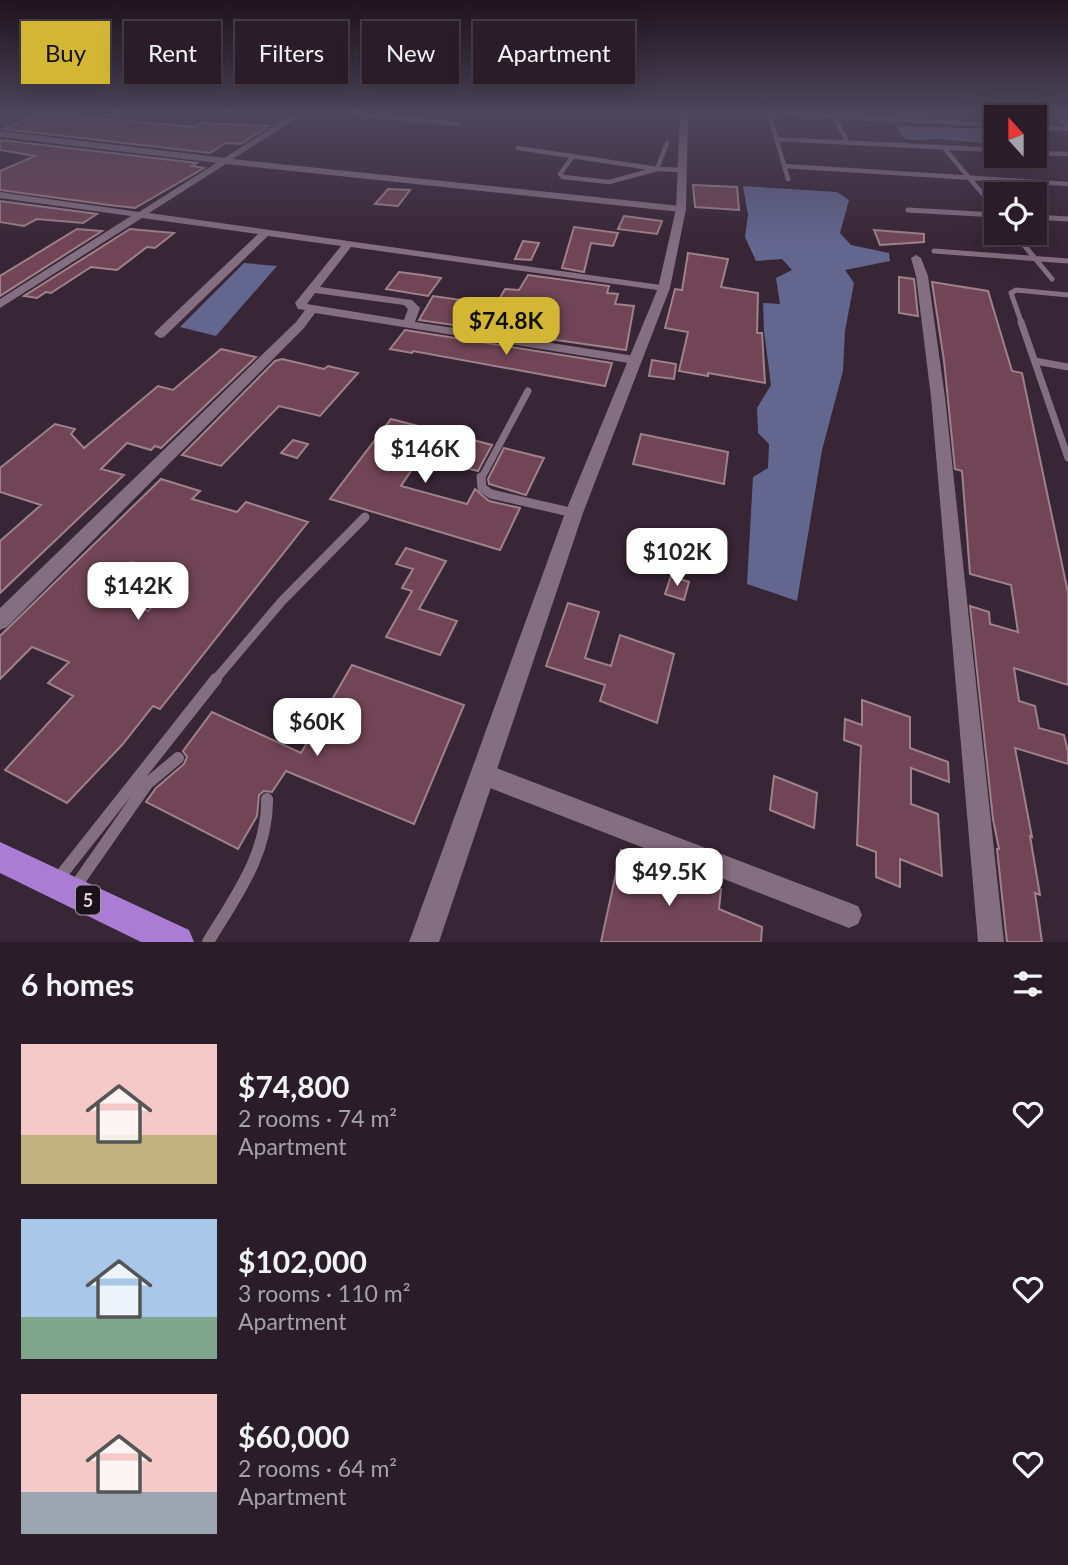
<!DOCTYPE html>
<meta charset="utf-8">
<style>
body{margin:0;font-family:Lato,sans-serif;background:#322530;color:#f1f3f6;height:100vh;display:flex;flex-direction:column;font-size:26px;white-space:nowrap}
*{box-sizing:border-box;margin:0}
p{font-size:23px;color:#a5a1a8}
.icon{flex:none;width:38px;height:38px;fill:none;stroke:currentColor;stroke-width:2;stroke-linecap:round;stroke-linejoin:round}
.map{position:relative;height:942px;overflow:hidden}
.side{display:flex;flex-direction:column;background:#2a1c28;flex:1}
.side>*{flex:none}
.hud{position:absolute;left:21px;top:21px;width:700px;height:63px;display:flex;gap:14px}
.needle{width:46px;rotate:339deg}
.buttons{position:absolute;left:984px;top:105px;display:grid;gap:14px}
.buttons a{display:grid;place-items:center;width:63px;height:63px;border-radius:0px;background:#2a1c28;box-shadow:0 7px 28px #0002,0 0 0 2px #463a45;font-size:35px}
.price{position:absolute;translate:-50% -60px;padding:0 16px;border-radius:14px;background:#fff;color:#222;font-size:23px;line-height:46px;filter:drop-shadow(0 2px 4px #0008)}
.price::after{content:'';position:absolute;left:50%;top:42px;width:21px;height:16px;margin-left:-10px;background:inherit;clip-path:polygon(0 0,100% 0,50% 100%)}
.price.on{background:#d4b635;color:#111}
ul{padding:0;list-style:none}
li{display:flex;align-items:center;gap:21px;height:175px;padding:0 21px}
li span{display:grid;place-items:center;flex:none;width:196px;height:140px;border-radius:0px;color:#555}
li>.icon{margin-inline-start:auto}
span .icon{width:84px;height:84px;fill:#fffc;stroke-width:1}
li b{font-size:30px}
h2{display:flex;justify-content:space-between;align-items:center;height:84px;padding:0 21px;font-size:30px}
.tag{padding:0 24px;border-radius:0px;background:#2a1c28;box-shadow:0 7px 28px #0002,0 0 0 2px #463a45;font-size:24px;line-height:63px}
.tag.on{background:#d4b635;color:#111}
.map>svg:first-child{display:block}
.water{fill:#63668f}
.building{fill:#714555;stroke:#9f818b;stroke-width:2;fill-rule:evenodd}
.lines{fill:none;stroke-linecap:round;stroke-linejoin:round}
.service-far4{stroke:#846e81;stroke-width:4.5}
.service-far3{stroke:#846e81;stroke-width:5}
.service-far2{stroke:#846e81;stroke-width:7}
.service-far1{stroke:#846e81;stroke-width:9}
.service{stroke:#846e81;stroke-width:12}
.minor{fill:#846e81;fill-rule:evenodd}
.tertiary{fill:#846e81;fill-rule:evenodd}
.trunk{fill:#ab7cd4;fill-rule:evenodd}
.labels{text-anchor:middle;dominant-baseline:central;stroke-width:5;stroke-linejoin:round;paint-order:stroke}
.shield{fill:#1a1119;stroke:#a498a2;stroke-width:2}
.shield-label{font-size:18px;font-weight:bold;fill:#dfd2dc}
</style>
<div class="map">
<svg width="1068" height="942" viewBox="0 0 1068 942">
<rect width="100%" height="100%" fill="#382535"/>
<path class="water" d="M900,126L996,129V144L940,139L911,140L904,138L897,128Z
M743,186L837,192L849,200L840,233L851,245L889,253L890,261L845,270L854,283L845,331L843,371L822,450L797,601L747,584L753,477L768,468L769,444L758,433L757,408L771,385L764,331L763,303L780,304L776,278L792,270L782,259L756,261L745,237L748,215Z
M244,263L277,266L216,336L180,327Z"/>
<path class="building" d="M41,113L195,127L200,123L269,126L241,144L226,143L210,153L3,129Z
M0,140L197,163L192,166L204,168L135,208L109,205L0,190V171L35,156L0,150Z
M693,185L737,187L739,210L695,207Z
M388,189L410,190L398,206L375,204Z
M0,201L97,214L83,223L37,219L24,226L0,222Z
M624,216L662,221L657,234L618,229Z
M574,227L618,233L613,246L591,243L584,272L562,268Z
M77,229L102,231L0,296V276Z
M130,229L174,233L155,248L147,247L117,270L91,267L51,293L46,292L37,298L24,296Z
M874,230L924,234V242L880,245Z
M523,241L539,243L531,260L515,259Z
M688,253L728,259L721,287L758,293L757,333H762L765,383L708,373V376L679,371L688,332L665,328L675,289L682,290Z
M399,272L422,275L441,278L428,296L386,289Z
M528,275L609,286L607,293L618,294L615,304L634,306L626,350L419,320L433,296L496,305L505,289L519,290Z
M899,277L914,279L918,316L899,313Z
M932,282L988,291L1012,371L1022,373L1068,593V685L1014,668L1019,701L1035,706L1039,728L1064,735L1068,752V764L1015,748L1032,837L1030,836L1040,895L1035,893L1042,942H1007L997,849H999L993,819L970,606L989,612L990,624L1018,632L1011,585L970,574L962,471L955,469L944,361Z
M405,330L612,363L605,386L413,351L412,353L390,349Z
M221,349L256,357L161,448L155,446L151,450L127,443L101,469L124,475L0,593V541L41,505L0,492V468L55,424L75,429L71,434L84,448L158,386L173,390Z
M282,359L324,369L328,366L358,373L320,416L279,406L221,466L182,455L275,361Z
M652,360L676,364L674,379L649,376Z
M391,419L492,445L478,471L421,456L401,486L467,504L475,489L489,501L520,508L500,550L330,499Z
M641,434L728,452L724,484L633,464Z
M293,440L308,444L297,458L281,453Z
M504,448L544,458L526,495L489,484L488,479Z
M161,479L200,491L192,499L237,512L246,502L308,522L160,709L153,706L122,745L67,803L5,770L73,696L48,683L69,662L32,647L0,679V636ZM132,562L178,578L148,611L105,591Z
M406,548L446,561L419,609L457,621L440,655L386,637L412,591L402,588L413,569L396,564Z
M671,576L689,582L684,600L665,594Z
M568,603L599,612L585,658L611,666L620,635L674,654L657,723L600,701L605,685L546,666Z
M352,665L464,705L414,824L286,771L272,792L264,791L259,795L257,816L238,849L146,802L156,788L184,764L187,757L183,751L212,712L301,753Z
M862,700L910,717V748L948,762L949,782L911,768V804L938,814L942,876L900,859V887L876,877V852L857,845L861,746L844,740L845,719L862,725Z
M774,776L817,793L814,828L770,810Z
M621,850L721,889L719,909L762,927L761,942H601Z"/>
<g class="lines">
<path class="service-far4" d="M350,113L457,124
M769,113L788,179
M777,113L996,125
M1051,113L1068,126
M834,116L848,143
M1034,127L1068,129
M776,139L996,150
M518,148L657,169L667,143
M944,148L992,205
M1034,153L1068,154
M573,156L560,174L563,177L609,182L657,169L682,170
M784,166L1068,184"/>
<path class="service-far3" d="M990,203L996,210
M908,210L996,215
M1034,217L1068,219
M1014,233L1052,279
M934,251L1068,261
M1022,324L1011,293L1016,290L1068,295"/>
<path class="service-far2" d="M1021,322L1068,458
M1035,361L1068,367
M481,479L528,391"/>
<path class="service-far1" d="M481,477L482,488L491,494L574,513
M215,680L282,601L365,517"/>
<path class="service" d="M58,879L216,679
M75,887L147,784L178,758
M208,942C235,897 268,854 267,799"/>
<path class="minor" d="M295,113H304L233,159L681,206L686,209L681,212L226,164L149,213L668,286L670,288L664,291L351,247L320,287L412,300L420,308L415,322L635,356L642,360L635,364L315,313L304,328L7,627L0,630V608L296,322L305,310L298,309L295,303L341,246L268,236L164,337L160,338L154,334L156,331L258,234L142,218L0,308V299L131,216L0,198V192L139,212ZM315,293L404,305L408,309L404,320L307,304Z
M916,255L921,258L928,276L945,397L1004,942H978L931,397L916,276L911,258Z
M483,763L858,906L862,915L858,924L849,928L475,782L472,774L475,766Z"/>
<path class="tertiary" d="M680,113H688L686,209L670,288L583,513L439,942H409L565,513L658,288L676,209Z
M0,131L226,158L231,161L226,164L0,137Z"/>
<path class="trunk" d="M0,842L189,930L194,942H141L0,873Z"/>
</g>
<linearGradient id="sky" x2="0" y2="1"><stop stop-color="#1f141d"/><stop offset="0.46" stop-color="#4d465c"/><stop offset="1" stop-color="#4d465c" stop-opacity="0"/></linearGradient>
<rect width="1068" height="245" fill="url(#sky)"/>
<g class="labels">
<rect class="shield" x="76" y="885.5" width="24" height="29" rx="5"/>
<g class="shield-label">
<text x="88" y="900">5</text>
</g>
</g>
</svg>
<div class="buttons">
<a><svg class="needle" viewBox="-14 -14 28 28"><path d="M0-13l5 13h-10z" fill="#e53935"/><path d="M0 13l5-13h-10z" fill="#a5a1a8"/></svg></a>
<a><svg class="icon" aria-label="locate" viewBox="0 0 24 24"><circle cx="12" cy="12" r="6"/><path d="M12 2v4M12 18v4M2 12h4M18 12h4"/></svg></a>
</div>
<b class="price on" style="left:506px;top:357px">$74.8K</b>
<b class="price" style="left:425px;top:485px">$146K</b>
<b class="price" style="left:677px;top:588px">$102K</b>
<b class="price" style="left:138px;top:622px">$142K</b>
<b class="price" style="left:317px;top:758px">$60K</b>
<b class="price" style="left:669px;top:908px">$49.5K</b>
<div class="hud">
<a class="tag on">Buy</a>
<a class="tag">Rent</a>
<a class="tag">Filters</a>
<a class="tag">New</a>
<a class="tag">Apartment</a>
</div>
</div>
<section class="side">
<h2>6 homes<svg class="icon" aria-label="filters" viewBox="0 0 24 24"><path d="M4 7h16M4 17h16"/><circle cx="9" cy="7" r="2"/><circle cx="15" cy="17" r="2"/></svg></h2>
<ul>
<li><span style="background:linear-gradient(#f6c9c9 65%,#c2b280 0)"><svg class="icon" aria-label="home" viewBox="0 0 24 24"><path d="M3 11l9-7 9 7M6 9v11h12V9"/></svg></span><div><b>$74,800</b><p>2 rooms · 74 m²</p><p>Apartment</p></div><svg class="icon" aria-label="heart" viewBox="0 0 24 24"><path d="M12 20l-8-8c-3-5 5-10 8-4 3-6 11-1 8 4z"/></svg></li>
<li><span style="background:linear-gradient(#a9c7e8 70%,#7fa58c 0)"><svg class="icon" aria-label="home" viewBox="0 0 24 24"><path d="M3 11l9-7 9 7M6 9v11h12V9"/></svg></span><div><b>$102,000</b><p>3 rooms · 110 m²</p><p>Apartment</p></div><svg class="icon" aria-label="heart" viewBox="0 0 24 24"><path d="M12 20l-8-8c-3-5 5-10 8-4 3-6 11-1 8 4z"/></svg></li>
<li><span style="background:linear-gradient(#f6c9c9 70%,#9aa5b1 0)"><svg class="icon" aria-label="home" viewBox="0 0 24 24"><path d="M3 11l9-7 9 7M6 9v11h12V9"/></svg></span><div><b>$60,000</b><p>2 rooms · 64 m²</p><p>Apartment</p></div><svg class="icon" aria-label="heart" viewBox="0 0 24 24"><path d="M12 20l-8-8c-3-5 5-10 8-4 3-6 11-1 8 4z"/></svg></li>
</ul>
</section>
